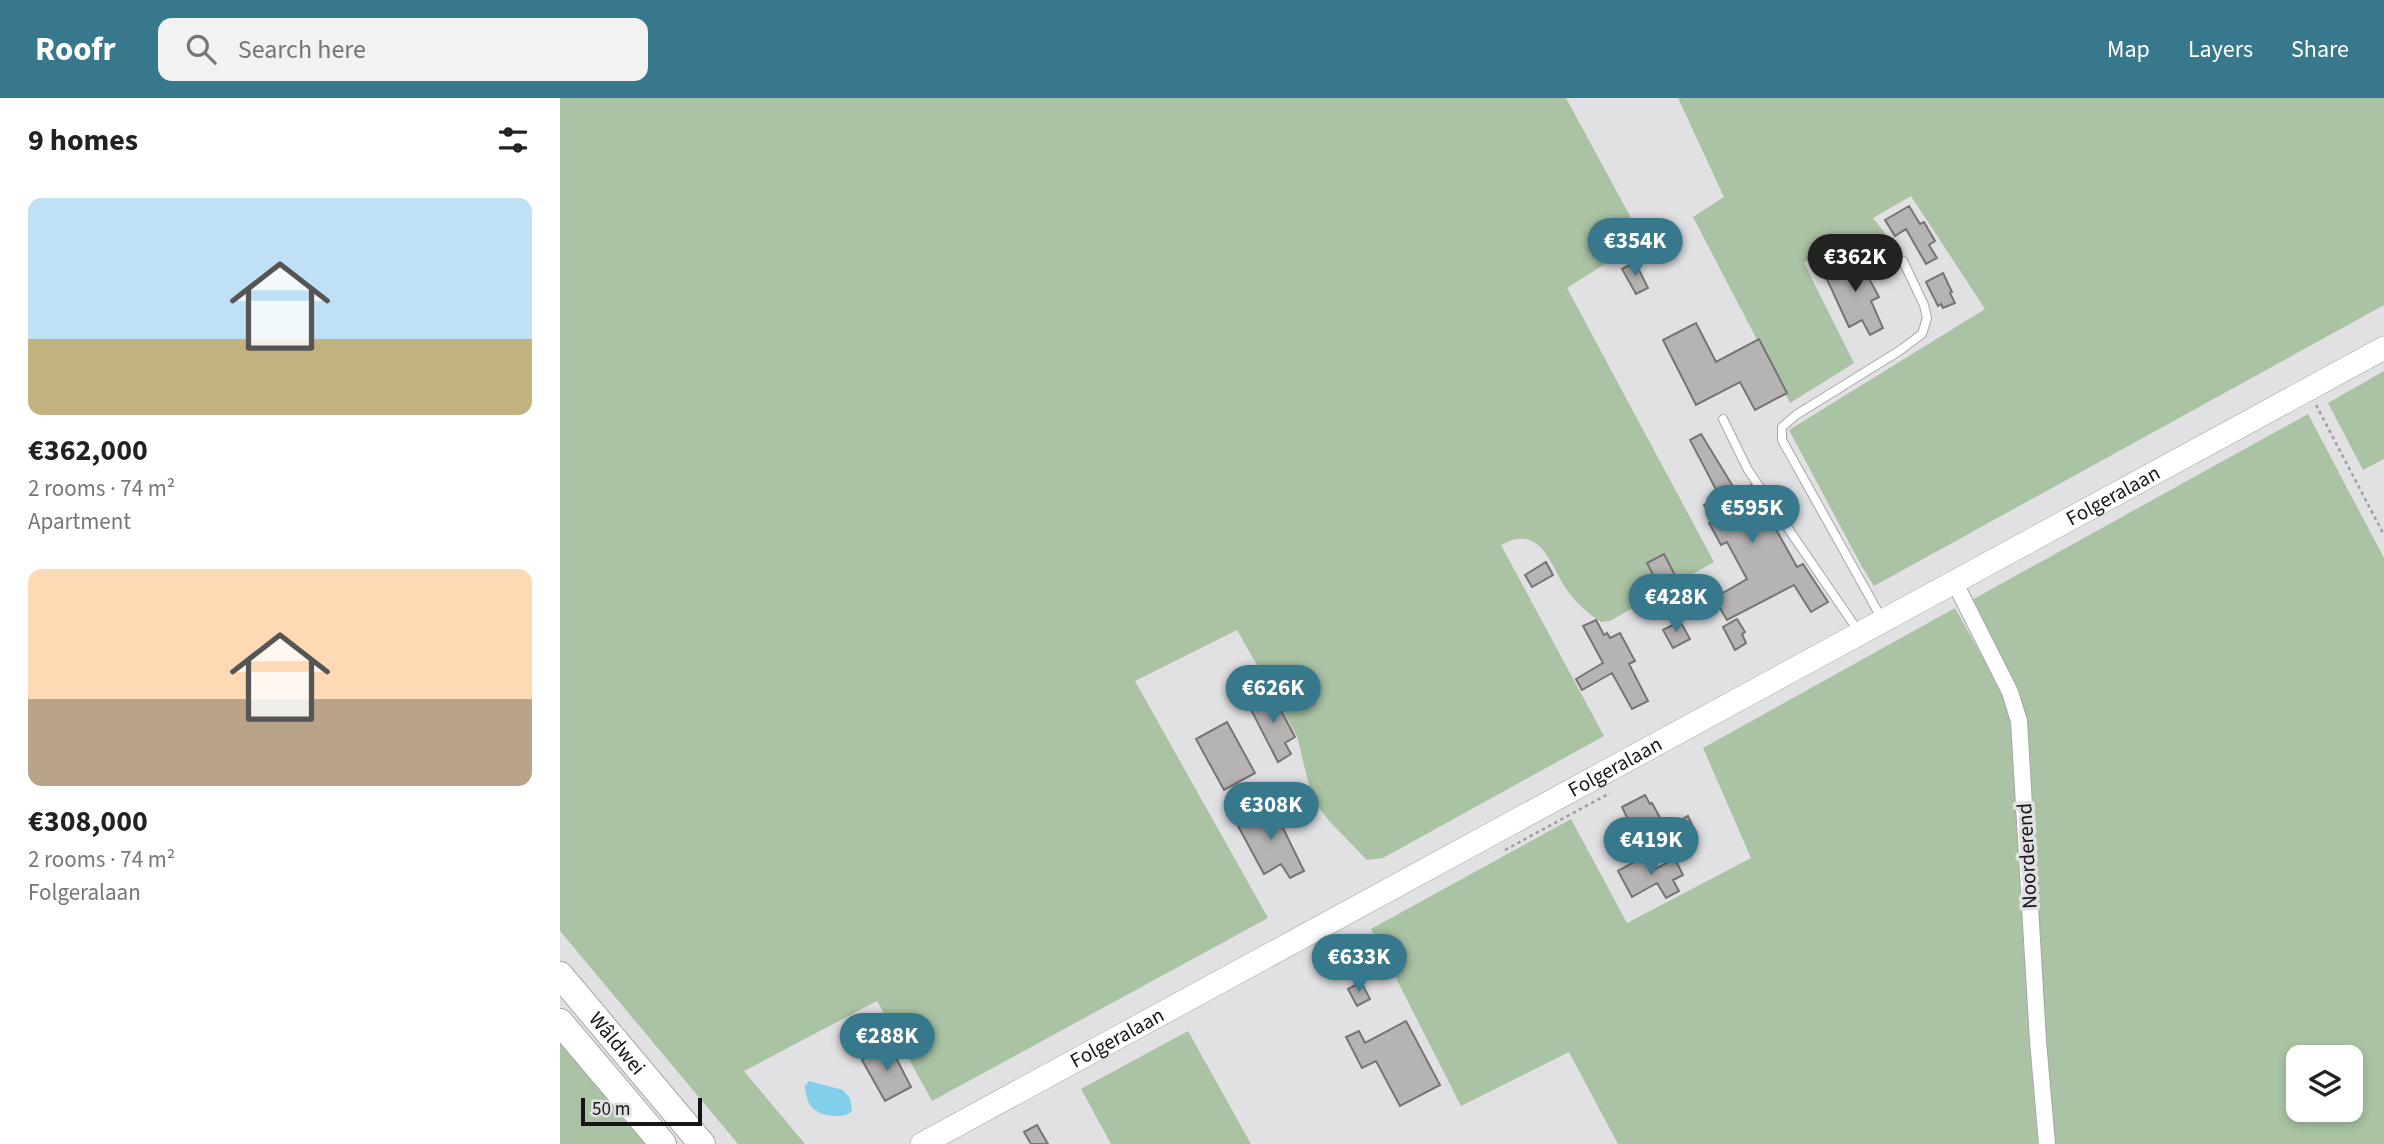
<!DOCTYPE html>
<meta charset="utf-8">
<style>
body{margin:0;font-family:"Source Sans 3",sans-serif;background:#f2f2f2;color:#222;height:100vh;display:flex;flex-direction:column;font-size:26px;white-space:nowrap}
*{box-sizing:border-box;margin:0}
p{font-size:23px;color:#767676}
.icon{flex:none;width:38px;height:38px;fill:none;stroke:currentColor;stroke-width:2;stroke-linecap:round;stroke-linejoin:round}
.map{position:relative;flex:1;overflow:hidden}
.details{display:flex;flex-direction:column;background:#fff;width:560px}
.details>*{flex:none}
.controls{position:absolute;left:1726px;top:947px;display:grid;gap:14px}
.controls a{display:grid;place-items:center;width:77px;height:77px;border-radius:14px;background:#fff;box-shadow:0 4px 10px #0003;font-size:35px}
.scale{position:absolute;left:21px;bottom:18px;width:121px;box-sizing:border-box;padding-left:7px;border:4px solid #161617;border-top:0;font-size:19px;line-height:24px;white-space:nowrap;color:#161617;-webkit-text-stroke:5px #e1e1e4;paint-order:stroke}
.price{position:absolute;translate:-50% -60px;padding:0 16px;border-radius:24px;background:#38788c;color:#fff;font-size:23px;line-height:46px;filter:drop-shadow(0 2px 4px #0008)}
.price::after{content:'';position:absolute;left:50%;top:42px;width:21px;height:16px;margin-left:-10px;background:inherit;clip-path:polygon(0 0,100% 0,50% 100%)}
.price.selected{background:#222;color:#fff}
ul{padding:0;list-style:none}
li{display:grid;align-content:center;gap:14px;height:371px;padding:0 28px}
li span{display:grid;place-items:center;height:217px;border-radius:14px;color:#555}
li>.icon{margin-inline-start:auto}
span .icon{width:126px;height:126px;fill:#fffc;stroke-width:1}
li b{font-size:30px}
h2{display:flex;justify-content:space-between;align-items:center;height:84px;padding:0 28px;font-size:30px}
header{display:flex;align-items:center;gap:42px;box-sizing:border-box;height:98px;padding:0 35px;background:#38788c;color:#fff}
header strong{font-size:33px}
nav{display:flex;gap:38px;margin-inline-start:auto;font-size:24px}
.search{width:490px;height:63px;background:#f2f2f2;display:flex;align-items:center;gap:18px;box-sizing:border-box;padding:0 24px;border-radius:14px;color:#767676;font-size:26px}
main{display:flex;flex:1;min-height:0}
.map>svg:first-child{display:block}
.green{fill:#a9c3a4;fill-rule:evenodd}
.water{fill:#83ceea}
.building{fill:#b6b3b3;stroke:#777474;stroke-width:2}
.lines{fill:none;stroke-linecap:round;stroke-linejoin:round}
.service-casing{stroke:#a6a6a9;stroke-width:10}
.minor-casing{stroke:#a6a6a9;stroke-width:18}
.secondary-casing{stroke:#a6a6a9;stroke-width:24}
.trunk-casing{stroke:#a6a6a9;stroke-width:28}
.path{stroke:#9f9fa1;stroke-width:2.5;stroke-dasharray:3.5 3.5;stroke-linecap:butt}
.service{stroke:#fff;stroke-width:8}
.minor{stroke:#fff;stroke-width:16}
.secondary{stroke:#fff;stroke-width:23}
.trunk{stroke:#fff;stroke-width:26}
.labels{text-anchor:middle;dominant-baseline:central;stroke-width:7;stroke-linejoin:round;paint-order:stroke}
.street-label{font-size:21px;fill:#161617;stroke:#e1e1e4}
</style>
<header>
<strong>Roofr</strong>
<div class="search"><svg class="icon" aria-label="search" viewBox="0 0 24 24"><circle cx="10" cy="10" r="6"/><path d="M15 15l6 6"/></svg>Search here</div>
<nav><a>Map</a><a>Layers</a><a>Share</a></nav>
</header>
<main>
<section class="details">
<h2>9 homes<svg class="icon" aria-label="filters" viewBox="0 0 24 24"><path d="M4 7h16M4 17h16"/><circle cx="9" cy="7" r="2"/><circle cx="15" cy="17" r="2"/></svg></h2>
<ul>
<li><span style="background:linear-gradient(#bfe0f5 65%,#c2b280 0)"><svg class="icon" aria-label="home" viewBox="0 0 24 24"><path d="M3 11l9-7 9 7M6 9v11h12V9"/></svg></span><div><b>€362,000</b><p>2 rooms · 74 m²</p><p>Apartment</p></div></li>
<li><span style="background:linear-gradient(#ffd9b3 60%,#b9a48a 0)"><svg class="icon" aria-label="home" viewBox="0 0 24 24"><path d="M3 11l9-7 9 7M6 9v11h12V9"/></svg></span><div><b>€308,000</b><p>2 rooms · 74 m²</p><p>Folgeralaan</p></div></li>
</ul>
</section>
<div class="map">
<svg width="1824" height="1046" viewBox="0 0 1824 1046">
<rect width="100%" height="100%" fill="#e1e1e4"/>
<path class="green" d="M0,0H1006L1083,142L1007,190L1154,464L1050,523L1041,524C1029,516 1018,507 1009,495C990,470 983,424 941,447L1044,638L823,760L807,762L770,724L752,700L737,638L677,532L575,583L708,820L372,1003L317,903L184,973L245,1046H178L0,833Z
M1118,0H1824V207L1314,488L1302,469L1229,332L1425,211L1351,98L1313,120L1328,139L1293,160L1282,147L1244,165L1294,265L1230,305L1133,119L1164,99Z
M1824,273V361L1803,372L1768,305Z
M1748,316L1824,460V1046H1495L1486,953L1464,615L1410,503ZM1738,959H1790V1012H1738Z
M1395,510L1439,589L1452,619L1471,959L1478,1046H1058L1009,954L901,1008L811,831L1011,721L1067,825L1191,760L1143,650Z
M628,933L691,1046H551L521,991Z
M0,935L94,1046H0Z"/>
<path class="water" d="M249,983L283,992L290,1000L292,1013C286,1018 283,1018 275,1018C255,1017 246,1008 245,988Z"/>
<path class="building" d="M1349,108L1360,126L1364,124L1375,143L1369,147L1377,160L1366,166L1346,131L1335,138L1325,122Z
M1297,158L1319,199L1311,203L1323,230L1310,237L1302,222L1289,229L1264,175Z
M1075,164L1088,190L1076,196L1062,171Z
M1383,175L1392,194L1390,195L1395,205L1383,210L1381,206L1378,208L1366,184Z
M1136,225L1156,264L1199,241L1227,295L1195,312L1180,284L1136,307L1103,242Z
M1141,336L1177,395L1191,387L1237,469L1243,466L1268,504L1251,514L1234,487L1167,522L1154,500L1187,481L1167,444L1161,447L1149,425L1152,423L1144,407L1160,399L1130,342Z
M1104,456L1124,495L1107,504L1087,465Z
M986,464L993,477L972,489L965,477Z
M1177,521L1185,534L1182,536L1186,545L1175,552L1163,529Z
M1036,522L1044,537L1047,535L1050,540L1060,535L1075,563L1069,566L1088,603L1072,611L1052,575L1022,592L1016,581L1043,565L1023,528Z
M1120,523L1130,541L1113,550L1103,532Z
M711,594L735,639L725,645L731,656L718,664L688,606Z
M667,624L695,675L664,692L636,641Z
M1085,697L1090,706L1092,705L1109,736L1082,751L1062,709Z
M718,707L726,723L721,726L744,773L730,780L721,766L704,776L678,728Z
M1128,718L1133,729L1115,739L1110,728Z
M1085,758L1093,772L1115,761L1123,777L1113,782L1119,793L1106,800L1097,785L1072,799L1058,773Z
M801,884L810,901L797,908L788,891Z
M846,923L880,987L840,1008L816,963L802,970L786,939L799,933L805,945Z
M329,946L351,989L325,1003L302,962Z
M477,1027L488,1046H471L464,1034Z"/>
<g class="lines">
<g class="service-casing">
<path id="service" d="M1163,321L1188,372L1299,534
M1322,521L1222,342V329L1236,317L1339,253L1362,236L1367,220L1364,207L1343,163"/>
</g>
<g class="minor-casing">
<path id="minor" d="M1395,485L1450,594L1459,623L1478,943L1487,1046"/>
</g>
<g class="secondary-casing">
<g id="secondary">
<path id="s1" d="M362,1046L1824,250"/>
</g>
</g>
<g class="trunk-casing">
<g id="trunk">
<path id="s2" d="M0,877L142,1046"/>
<path d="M0,924L103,1046"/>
</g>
</g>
<path class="path" d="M1756,307L1824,437
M945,752L1050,695"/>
<use href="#service" class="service"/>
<use href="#minor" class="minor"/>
<use href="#secondary" class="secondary"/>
<use href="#trunk" class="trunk"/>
</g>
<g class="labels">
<g class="street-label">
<text stroke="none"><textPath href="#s1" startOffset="1356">Folgeralaan</textPath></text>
<text stroke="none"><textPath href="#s1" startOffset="789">Folgeralaan</textPath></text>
<text transform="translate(1467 758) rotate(-93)">Noorderend</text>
<text stroke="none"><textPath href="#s1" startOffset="222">Folgeralaan</textPath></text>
<text stroke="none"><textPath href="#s2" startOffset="89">Wâldwei</textPath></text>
</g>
</g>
</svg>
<div class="controls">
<a><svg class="icon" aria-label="layers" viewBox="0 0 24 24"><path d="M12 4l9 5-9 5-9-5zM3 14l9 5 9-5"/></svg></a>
</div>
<div class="scale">50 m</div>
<b class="price" style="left:1075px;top:180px">€354K</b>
<b class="price selected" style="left:1295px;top:196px">€362K</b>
<b class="price" style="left:1192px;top:447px">€595K</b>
<b class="price" style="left:1116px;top:536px">€428K</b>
<b class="price" style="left:713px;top:627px">€626K</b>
<b class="price" style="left:711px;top:744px">€308K</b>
<b class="price" style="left:1091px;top:779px">€419K</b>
<b class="price" style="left:799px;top:896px">€633K</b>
<b class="price" style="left:327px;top:975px">€288K</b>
</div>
</main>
